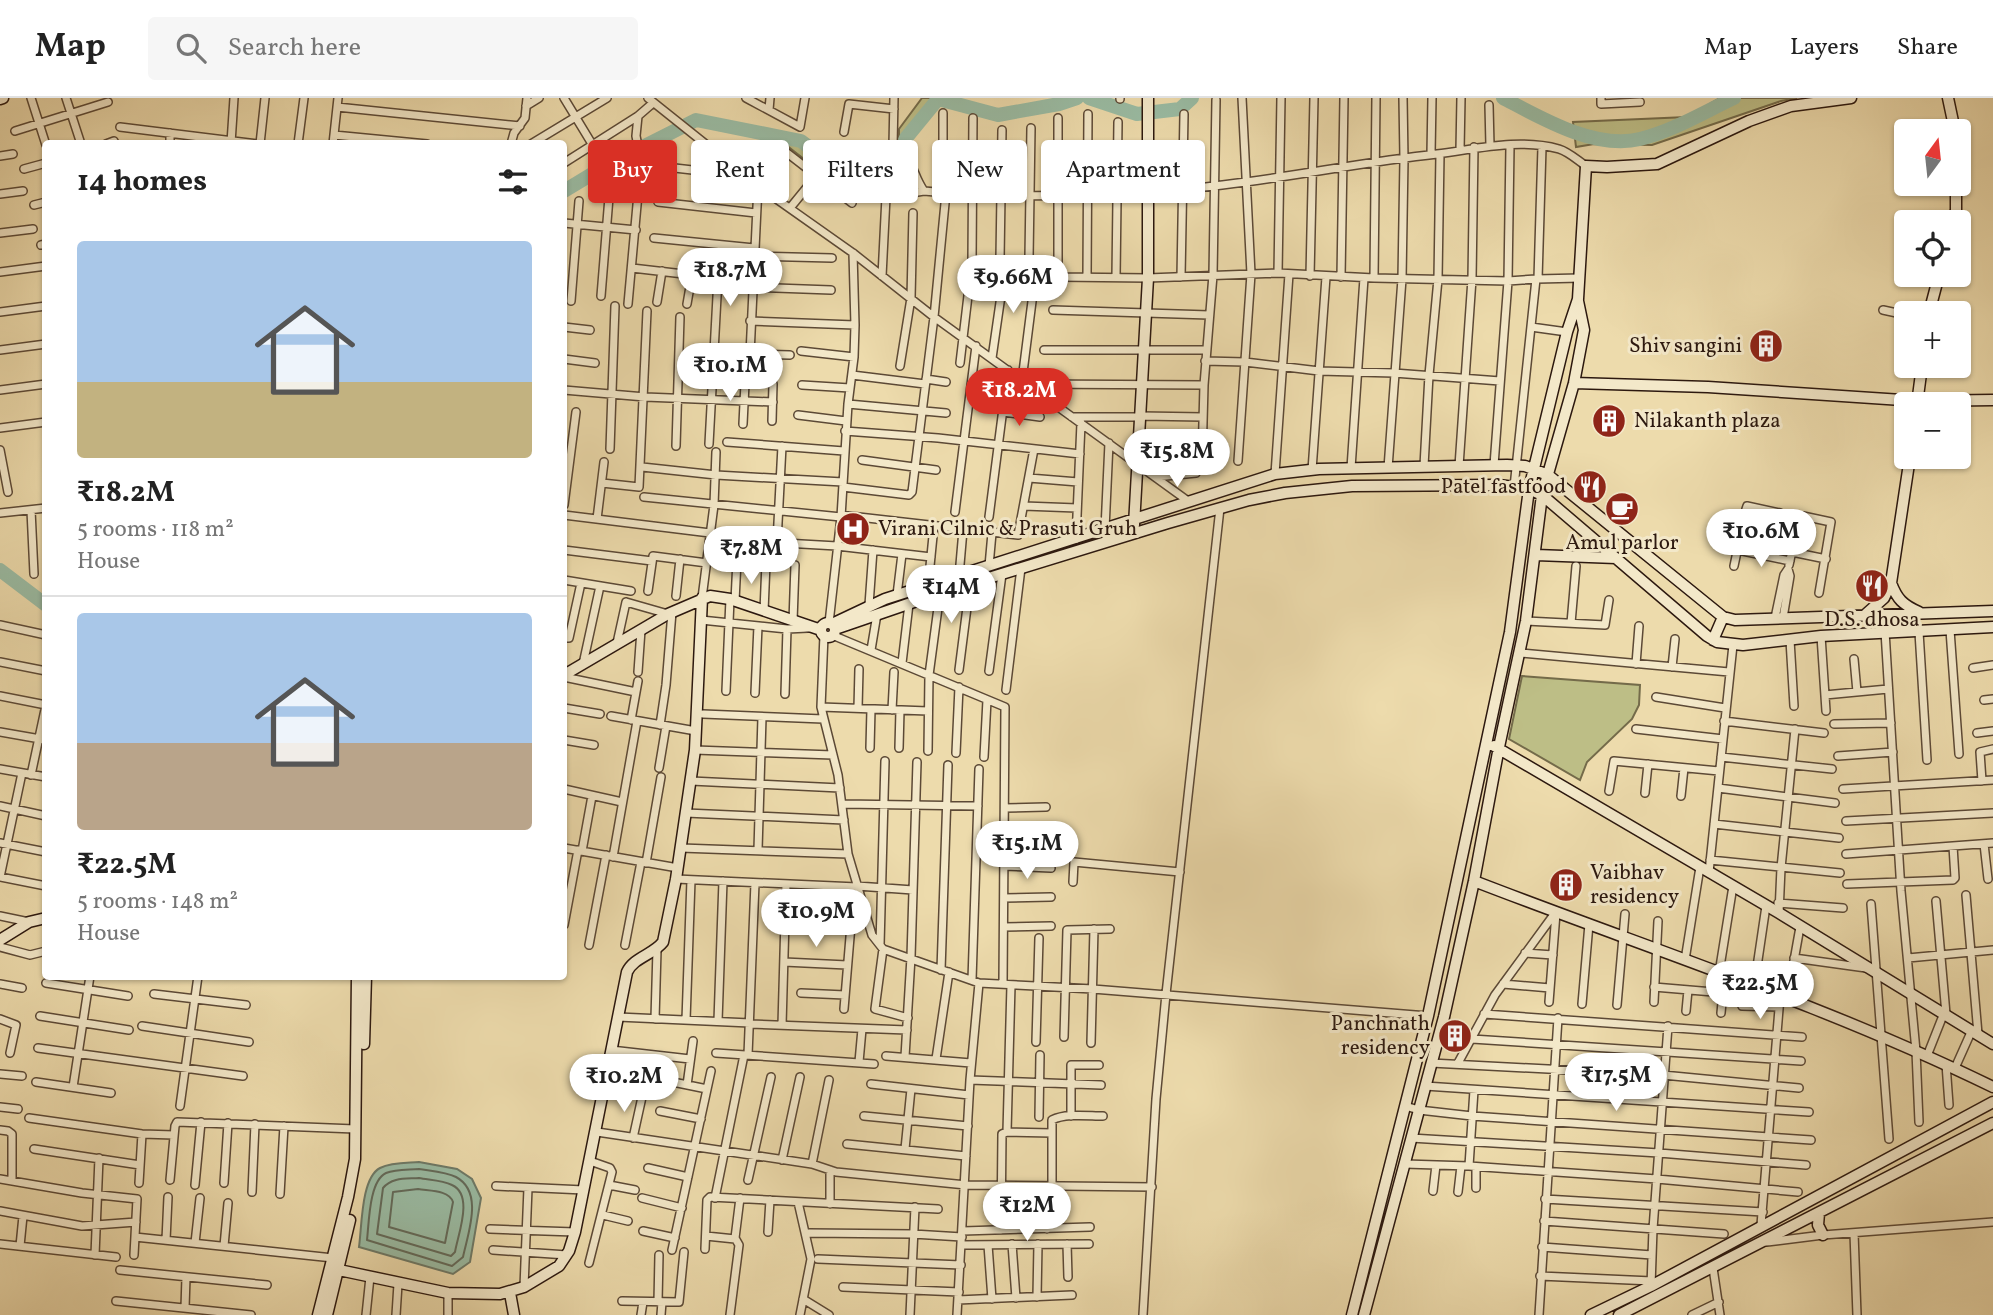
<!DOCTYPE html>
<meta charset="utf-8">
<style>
body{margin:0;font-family:Vollkorn,serif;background:#f6f6f6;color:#222;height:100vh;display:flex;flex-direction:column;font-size:26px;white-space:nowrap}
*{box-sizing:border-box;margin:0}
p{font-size:23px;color:#767676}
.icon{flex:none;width:38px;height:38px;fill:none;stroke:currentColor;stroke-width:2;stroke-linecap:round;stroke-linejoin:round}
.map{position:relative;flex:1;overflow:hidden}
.side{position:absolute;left:42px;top:42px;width:525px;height:840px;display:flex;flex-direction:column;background:#fff;border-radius:7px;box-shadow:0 2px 5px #0004}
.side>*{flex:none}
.top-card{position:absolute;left:588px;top:42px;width:665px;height:63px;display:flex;gap:14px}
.needle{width:46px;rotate:15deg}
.tools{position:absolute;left:1894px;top:21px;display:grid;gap:14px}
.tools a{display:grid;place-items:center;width:77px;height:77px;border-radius:7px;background:#fff;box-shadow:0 2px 5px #0004;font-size:35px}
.price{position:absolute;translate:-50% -60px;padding:0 16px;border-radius:24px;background:#fff;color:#222;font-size:23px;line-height:46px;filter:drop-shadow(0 2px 4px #0008)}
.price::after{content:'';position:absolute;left:50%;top:42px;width:21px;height:16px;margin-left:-10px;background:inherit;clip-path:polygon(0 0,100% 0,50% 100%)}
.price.selected{background:#d93025;color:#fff}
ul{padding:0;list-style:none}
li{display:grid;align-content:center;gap:14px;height:371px;padding:0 35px}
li+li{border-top:2px solid #e0e0e0}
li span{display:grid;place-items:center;height:217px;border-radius:7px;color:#555}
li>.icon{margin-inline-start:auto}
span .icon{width:126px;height:126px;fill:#fffc;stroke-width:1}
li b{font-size:30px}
h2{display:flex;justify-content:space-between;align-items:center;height:84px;padding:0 35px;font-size:30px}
.pill{padding:0 24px;border-radius:7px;background:#fff;box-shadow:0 2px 5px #0004;font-size:24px;line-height:63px}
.pill.selected{background:#d93025;color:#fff}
header{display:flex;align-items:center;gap:42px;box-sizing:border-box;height:98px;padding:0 35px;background:#fff;border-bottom:2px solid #e0e0e0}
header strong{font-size:33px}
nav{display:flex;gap:38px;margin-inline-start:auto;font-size:24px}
.search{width:490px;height:63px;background:#f6f6f6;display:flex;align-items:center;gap:18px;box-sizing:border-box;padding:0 24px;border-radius:7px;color:#767676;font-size:26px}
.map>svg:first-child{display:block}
.green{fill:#bdbe86;stroke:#746b4a;stroke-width:2}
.water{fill:#9abca4;stroke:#6e7a68;stroke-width:2}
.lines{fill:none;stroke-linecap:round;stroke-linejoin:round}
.shore{stroke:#636a5a;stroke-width:2}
.river{stroke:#9abca4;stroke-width:14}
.street-casing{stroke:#5c4936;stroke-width:10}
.secondary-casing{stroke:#2c180f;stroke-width:13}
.street{stroke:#f3e8c9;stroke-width:7}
.secondary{stroke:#f3e8c9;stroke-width:10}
.labels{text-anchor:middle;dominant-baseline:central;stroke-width:6;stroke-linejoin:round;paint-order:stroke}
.poi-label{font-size:21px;fill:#2c180f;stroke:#f3e8c9;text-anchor:end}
</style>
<header>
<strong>Map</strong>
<div class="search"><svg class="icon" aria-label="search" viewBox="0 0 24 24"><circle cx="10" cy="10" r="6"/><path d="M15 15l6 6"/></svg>Search here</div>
<nav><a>Map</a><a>Layers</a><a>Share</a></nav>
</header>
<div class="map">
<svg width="1993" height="1217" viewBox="0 0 1993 1217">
<rect width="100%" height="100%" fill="#eddbac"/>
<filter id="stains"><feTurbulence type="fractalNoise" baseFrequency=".00286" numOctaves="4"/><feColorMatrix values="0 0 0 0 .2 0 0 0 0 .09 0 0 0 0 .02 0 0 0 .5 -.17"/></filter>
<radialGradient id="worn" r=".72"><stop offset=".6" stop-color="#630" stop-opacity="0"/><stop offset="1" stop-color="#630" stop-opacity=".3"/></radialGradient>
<path class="green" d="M922,0H935L921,14L895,63L879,81L858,80L839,69L841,62L881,61L899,45V31Z
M1720,0H1797L1781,3L1652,47L1594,46L1576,49L1573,24L1687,19Z
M792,41L857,87L855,101L786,47Z
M1522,578L1640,587L1639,607L1632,621L1587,664L1580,682L1509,641Z"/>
<path class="water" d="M419,1064L457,1071L472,1081L481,1100L470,1164L453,1176L359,1149C362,1128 361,1080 380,1070C392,1064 407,1065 419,1064Z"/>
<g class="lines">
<path class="shore" d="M419,1071C431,1073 446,1074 456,1079C484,1094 468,1135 463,1159L452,1168L367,1142C369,1125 369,1083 386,1075C396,1071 408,1072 419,1071Z
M419,1080C429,1082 442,1082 452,1087C474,1097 458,1136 455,1154L451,1158L377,1136L383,1090C392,1079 406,1081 419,1080Z
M418,1091C430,1093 449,1092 453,1104L445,1145L389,1129L393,1094Z"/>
<path class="river" d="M1089,0L1137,16L1180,11L1192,0
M1503,0C1541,20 1595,52 1640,41C1673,33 1704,14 1734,0
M564,93L607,67L696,22L801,43L858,86L885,84L906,40L938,1L998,17L1059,6L1077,0
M0,472L46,507"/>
<g class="street-casing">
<path id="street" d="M31,0L46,47
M66,0L81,46
M564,0L592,46
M648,0L758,88L853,155L934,219L1188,403
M746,0L800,29L805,0
M894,0L893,48C915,61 911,74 924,93C1007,101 1101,98 1184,91C1269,84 1353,65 1437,56C1477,51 1519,40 1559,51C1569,54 1577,62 1586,68
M1120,0V1
M1601,0V6L1640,4
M1489,7L1490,48
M526,8L539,0
M337,9L520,28
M769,12L770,0
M1058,20V179L1148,180L1278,175L1374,180L1508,183L1536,181L1514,389
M120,29L257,46
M15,33L108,4
M844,34L849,6L894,11
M334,37L427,46
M231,45L234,0
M106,46L114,43
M170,46V35
M260,46L265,0
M298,46L304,0
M333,46L338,0
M511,46L514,35L525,20L527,0
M531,46L607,0
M782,51L852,105
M1460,52L1461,0
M1431,56L1432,0
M0,58L13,56
M564,65L638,18L653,5
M666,69L745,78
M24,71L46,65
M943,95V15
M0,96L23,93
M658,104L756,115
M34,107L46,104
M790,110L817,77
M564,125L636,132
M0,135L33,131
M654,140L754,150
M41,147L46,146
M753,158L832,160
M1029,160L1031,30
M1000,161L1002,32
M632,170L718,180L709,346
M0,174L46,168
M1278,175L1281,0
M882,178L886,99L924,93
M1310,178L1314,0
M1087,179L1088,16
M1116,179L1118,24
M1181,179L1184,16
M1341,179L1344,0
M1374,180L1376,0
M1537,181L1580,180
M1538,181L1542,49
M752,189L831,192
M601,198L610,87
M571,203L579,103
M657,204L662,173
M628,206L641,63L636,38L638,18
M687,206L692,177
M1053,212L1209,217
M1883,212L1906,217
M0,214L46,208
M750,223L855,227
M564,229L590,232
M1531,229L1567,234
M0,252L46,246
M1044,252H1206
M801,253L854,259
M749,256L790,257
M992,260L1005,170
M564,261L595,265
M1205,263L1245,264L1319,273L1394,275L1500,283
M960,265L972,164L973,20
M900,268L911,200L913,115
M749,277L758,88
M852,277L925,286
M926,281L946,284
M1022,282L1036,172
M1029,286L1204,287
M802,287L850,290
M0,292L46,286
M564,292L645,299L773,304
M848,306L946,315
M1003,314L1040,319
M798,317L846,323
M1141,318L1203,319
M1072,319H1141
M772,323L773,286
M743,326L745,285
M0,330L46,324
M845,333L938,340L1080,356
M727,344L844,353
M676,348L680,219
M1140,348L1201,347
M610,351L615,208
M0,352L8,394
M1202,361L1204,287L1213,177L1216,2
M862,362L936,372
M1238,363L1251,176L1242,0
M1494,367L1508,183L1510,48
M1424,368L1429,277L1438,181L1440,56
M1459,368L1472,181L1474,49
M642,369L716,377L843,384
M1351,370L1364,180
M1388,370L1402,181L1404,61L1403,0
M1312,372L1326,179
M1275,376L1289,176
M1156,379L1196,375
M1029,380L1078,384
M602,385L639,389L647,213
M843,389L909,397L912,394L934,219L946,95
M644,399L841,419
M564,407L576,314
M1024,408L1077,410
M31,412L34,476
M955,414L976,248
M0,415L46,410
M564,417L710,435
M841,417L1018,437L1034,351
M989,419L1008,272
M597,421L604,364
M1105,431L1109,345
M710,441L837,448L931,459
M1076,441L1081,325
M777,444L782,348
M1774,444L1793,448L1789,467
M1793,448L1796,444L1803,418L1831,424L1819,495
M564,452L652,463
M1738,452L1790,463
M1792,454L1826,461
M989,468L992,435
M1734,468L1746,411L1747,408L1780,415L1774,444L1741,438
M959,478L963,432
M564,482L631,493
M928,488L934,428
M648,493L653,458L707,465
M897,497L902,456
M676,498L680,461
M702,500L714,407L716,354
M735,503L737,462
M869,507L873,452
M764,513L766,465
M1884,517L1901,793L1916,953L1919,1024
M1775,520L1784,477L1788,471L1790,478L1783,520
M701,522L787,531L808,530
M793,523L795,467
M1526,523L1605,527L1609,502
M829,525L841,419L848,306L854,259L855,227L853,155
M1571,525L1576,468
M0,527L46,537
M1950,532L1959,656
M1919,534L1927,662
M824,537L821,609L838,677L848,756L872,837L883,851L979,885L1093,891L1428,918
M832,537L1005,609L1003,886
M1821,538L1826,613
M564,540H569L581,485
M1790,542L1794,608
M617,545L626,504L668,516
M871,552L877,516
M1521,555L1729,574
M1854,561L1857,594
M0,564L46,573
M902,565L909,506
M583,566L600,488
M1636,566L1639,528
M1672,569L1675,541
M1973,570L1993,567
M959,572L970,486
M989,573L1002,476
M638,574L641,532
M564,579L636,594
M1006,592L1021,470
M726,593L730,501
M755,595L758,528
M785,596L787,531
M1825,597L1888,591
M0,598L46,607
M1656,599L1725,610
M1984,602L1993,601
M821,609L928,613
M564,610L600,616
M858,610L859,571
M892,612L894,574
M703,616L823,621
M611,618L696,633
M631,622L638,583
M1724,623L1824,635
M1834,626L1891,625
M660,627L666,587L672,514
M1636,631L1723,641
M0,634L46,642
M1977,635L1993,633
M564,642L594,647
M870,650L871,611
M899,650L900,612
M695,652L833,657
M928,653L929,577L940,495
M956,655L959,589
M1838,658L1893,654
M984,659L987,602
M1721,659L1832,671
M659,670L666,628
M0,671L46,679
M22,675L0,779L46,788
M31,677L46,607
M691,683L840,690
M1982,683L1980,654L1993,651
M1718,690L1835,705
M564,691L622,704
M1843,691L1993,682
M1609,693L1614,663L1719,673
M1645,695L1648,666
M1681,698L1684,670
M843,706L978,708
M0,708L46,718
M1005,710L1046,709
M686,715L844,722
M1846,723L1993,715
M1714,726L1839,740
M1004,738L1052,739
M0,745L46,754
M1984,746L1988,781
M564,750L678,770
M681,750L848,756
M758,752L762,619
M582,753L592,698
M1846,756L1993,745
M613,759L637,623
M1710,762L1840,775
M646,765L661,679
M1004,768L1051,770
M1709,774L1733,547
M676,781L857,789
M1073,784L1074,764L1180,774
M1847,786L1953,782L1955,780L1953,748
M857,788L913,792
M1966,797L1978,936
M1004,800L1051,799
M1936,803L1946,916
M1778,805L1843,810
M785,806L854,803
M1871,806L1889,1041
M1779,815L1781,770L1795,631
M0,818L29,824
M564,827L578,752
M1004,829L1051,828
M589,847L606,757
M625,847L641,764
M880,847L885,663
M0,849L30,857L46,853
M883,851L875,911L908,920
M1525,855L1553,857
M1794,860L1866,870
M1908,860L1993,852
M1685,862L1700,769
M784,864L847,867
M941,872L948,667
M1719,875L1733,788
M972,882L979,671
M46,885L128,898
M0,886L22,890
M1503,886L1550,890
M1654,889L1737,896L1739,894V883
M1754,889L1766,808
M801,895L845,897
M154,896L246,907
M1787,902L1800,829
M1549,904L1556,815
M1654,904L1658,823
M1582,906L1589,826
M1617,907L1625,816
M1742,908L1779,909
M844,911L853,803
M1686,913L1688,892
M1721,915L1723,894
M1484,916L1802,939
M40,918L129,932
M618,919L750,925
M0,921L16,927L10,955
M655,921L657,852
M686,922L691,782
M718,923L723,783
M750,926L907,932
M782,927L786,786
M142,928L249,944
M1064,939L1067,832L1110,831
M1472,941L1801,963
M1036,944L1039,840
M1091,945L1094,831
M38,950L243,978
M611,952L690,961
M716,955L874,966
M748,957L755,785
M886,958L971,965
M1927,958L1944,915
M905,959L911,859L917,664
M936,961L949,874
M859,964L862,931
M1431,965L1663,977L1799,990
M1458,965L1495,897L1555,815
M1946,966L1949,1007
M1955,970L1972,932
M0,976L22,978
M663,982L707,991
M970,982L1101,987
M36,984L111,995
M871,986L969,997
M687,987L693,943
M1425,988L1809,1014
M73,989L90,878
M180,1008L198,878
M1405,1008L1419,1012L1472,1018L1811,1042
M0,1009L18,1011
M660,1013L701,1021
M864,1018L968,1028
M1071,1018V967H1099
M1039,1019L1040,957
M29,1020L142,1036L174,1037
M0,1032L8,1033L12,1036V1083
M597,1034L812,1066L836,1074L966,1087L1152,1089
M1007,1034L1011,887
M633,1040L642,999
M1411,1040L1659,1055L1806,1067
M847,1046L966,1058
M34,1051L140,1067
M905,1051L911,991
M782,1062L800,979
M812,1066L829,982
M1405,1066L1469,1068L1657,1081L1798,1094
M1469,1068L1474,992
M648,1070L688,1079
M830,1072V1106
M0,1081L82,1095L137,1101L134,1157
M170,1082L175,1028L177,1024L355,1031
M748,1082L771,979
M139,1085L142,1036
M224,1085L228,1025
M195,1087L201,1024
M609,1087L635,1092
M496,1088L584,1092
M1023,1088V1131
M1052,1088V1022C1066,1015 1088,1018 1103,1018
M1476,1090V1069
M1433,1093L1436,1067
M252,1094L255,1026
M1458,1094L1461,1068
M280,1096L284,1028
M642,1100L682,1110
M715,1100L744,957
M1545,1101L1763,1114
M798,1104L811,1161L800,1217
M0,1113L82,1128L136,1124
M603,1117L628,1123
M1544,1123L1724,1136
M1761,1127L1780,899
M490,1131L575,1134
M1047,1131V1088
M1001,1132L1002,1036L1007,1034L1052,1035
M643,1133L675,1140
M963,1133L1090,1129
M768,1134L770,1102
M809,1135L913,1136L962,1139
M1854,1135L1857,1217
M706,1138L735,1141
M135,1139L333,1160
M166,1142L168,1099
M1767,1144L1823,1137L1993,1124
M195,1145L200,1100
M0,1146L116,1159
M1012,1146L1016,1200
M1067,1146L1068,1179
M962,1147L1089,1146
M988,1147L992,1201
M20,1148L23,1118
M224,1148L228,1105
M1542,1149L1652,1157
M705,1151L707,1102L710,1099L938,1111
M493,1152L567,1157
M672,1152L711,973
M95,1157L99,1060
M818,1161L961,1167
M589,1165L612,1074L610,1070L590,1063
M1713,1170L1720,1217
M120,1172L267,1187
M1540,1178L1652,1183
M1651,1188L1653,1131L1668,928
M524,1189L528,1090
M843,1189L959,1194
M1037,1199L1038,1146
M803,1201L829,1217
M958,1202L1072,1197
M116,1203L251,1217
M622,1203L679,1204L684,1154
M658,1204L659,1157
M185,1210L186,1179
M366,1217L370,1179
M396,1217L398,1186
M448,1217V1195
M641,1217L643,1204
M661,1217L662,1204
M730,1217L739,1147L735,1140L740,1100
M910,1217L915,1109
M957,1217L970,982L979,885
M1143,1217L1156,1001L1166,896L1220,410
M1539,1217L1558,920
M1692,1217L1719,1204"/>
</g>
<g class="secondary-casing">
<path id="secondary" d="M1948,0L1955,33
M0,1L3,0
M1952,124L1956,112V86
M1929,215L1939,177
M1574,285L1708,289L1917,303L1993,302
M1917,306L1922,268
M1134,427L1148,180V0
M1536,457L1616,460
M1891,485C1897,501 1903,507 1919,514
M1866,516L1884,500L1891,485L1910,359
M821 532a7 7 0 1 1 14 0a7 7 0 1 1-14 0Z
M832,526L885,501L1275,376L1319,371L1507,367L1525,368L1548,377L1723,519L1735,522L1993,513
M835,531L940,495L1168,425L1249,402L1285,395L1352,388L1499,387L1529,391L1542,397L1707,538L1717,544L1743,547L1821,538L1993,529
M1713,542L1723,519
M564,577L668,516L710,498L730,501L821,532
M1494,648L1779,815L1993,946
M1474,783C1647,850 1825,907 1993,989
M0,842L29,824L46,820
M364,946L366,878
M1819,1115L1818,1127L1823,1137
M339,1172L448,1195L500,1196L524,1189L559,1168L569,1153L575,1134L627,874C634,859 653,857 663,844L676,781L695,652L702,500
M510,1195L514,1217
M318,1217L348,1099L355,1061L357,878
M327,1217L350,1122
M1352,1217L1428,918L1510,534L1529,391L1567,234L1578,201L1586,68L1607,69L1657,66L1749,23L1791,8L1851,0
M1364,1217L1444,919L1474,783L1499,649L1526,523L1542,397L1574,285L1584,232L1578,203
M1591,1217L1651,1188L1993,1004
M1619,1217L1993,1025"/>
</g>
<use href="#street" class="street"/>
<use href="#secondary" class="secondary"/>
</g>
<defs>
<g id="building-disc" transform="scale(1.75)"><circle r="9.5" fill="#8f2418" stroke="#f3e8c9"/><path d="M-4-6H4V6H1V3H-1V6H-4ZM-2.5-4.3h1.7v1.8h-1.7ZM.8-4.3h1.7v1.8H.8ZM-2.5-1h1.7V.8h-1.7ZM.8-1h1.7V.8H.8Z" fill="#fff"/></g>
<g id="restaurant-disc" transform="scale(1.75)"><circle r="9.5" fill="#8f2418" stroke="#f3e8c9"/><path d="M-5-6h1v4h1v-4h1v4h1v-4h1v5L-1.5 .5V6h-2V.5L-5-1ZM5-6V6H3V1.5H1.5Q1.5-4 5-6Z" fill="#fff"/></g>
<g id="cafe-disc" transform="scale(1.75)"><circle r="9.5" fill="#8f2418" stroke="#f3e8c9"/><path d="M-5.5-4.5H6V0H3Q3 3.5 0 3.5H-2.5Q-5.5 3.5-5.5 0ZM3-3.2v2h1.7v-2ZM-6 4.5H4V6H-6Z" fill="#fff"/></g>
<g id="hospital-disc" transform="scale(1.75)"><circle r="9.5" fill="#8f2418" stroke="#f3e8c9"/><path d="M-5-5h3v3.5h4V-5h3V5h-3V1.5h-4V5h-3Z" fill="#fff"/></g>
</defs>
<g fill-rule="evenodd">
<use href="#building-disc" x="1766" y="248"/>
<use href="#building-disc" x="1609" y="323"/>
<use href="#restaurant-disc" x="1590" y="389"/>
<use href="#cafe-disc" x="1622" y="411"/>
<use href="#hospital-disc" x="853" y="431"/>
<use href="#restaurant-disc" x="1872" y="488"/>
<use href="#building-disc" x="1566" y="787"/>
<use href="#building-disc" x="1455" y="938"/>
</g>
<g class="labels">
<g class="poi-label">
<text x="1742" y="248">Shiv sangini</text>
<text x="1634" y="323" text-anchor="start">Nilakanth plaza</text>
<text x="1566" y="389">Patel fastfood</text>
<text x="878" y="431" text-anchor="start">Virani Cilnic &amp; Prasuti Gruh</text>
<text x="1622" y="445" text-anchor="middle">Amul parlor</text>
<text x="1872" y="522" text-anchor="middle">D.S. dhosa</text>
<text x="1590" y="775" text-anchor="start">Vaibhav<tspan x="1590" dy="24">residency</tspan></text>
<text x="1430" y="926">Panchnath<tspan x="1430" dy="24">residency</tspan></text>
</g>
</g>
<rect width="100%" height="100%" filter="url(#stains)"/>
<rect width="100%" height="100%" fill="url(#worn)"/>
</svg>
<div class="tools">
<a><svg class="needle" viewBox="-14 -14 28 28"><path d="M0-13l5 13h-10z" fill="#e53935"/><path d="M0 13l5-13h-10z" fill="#767676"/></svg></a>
<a><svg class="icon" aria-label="locate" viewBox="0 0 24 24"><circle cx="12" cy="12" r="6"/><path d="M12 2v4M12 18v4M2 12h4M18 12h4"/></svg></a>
<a>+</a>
<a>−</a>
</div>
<b class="price" style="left:730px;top:210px">₹18.7M</b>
<b class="price" style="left:1013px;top:217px">₹9.66M</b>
<b class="price" style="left:730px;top:305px">₹10.1M</b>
<b class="price selected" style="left:1019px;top:330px">₹18.2M</b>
<b class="price" style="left:1177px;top:391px">₹15.8M</b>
<b class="price" style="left:1761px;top:471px">₹10.6M</b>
<b class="price" style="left:751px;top:488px">₹7.8M</b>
<b class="price" style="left:951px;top:527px">₹14M</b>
<b class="price" style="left:1027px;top:783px">₹15.1M</b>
<b class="price" style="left:816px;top:851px">₹10.9M</b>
<b class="price" style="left:1760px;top:923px">₹22.5M</b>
<b class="price" style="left:1616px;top:1015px">₹17.5M</b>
<b class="price" style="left:624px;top:1016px">₹10.2M</b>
<b class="price" style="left:1027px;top:1145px">₹12M</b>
<div class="top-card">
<a class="pill selected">Buy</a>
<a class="pill">Rent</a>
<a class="pill">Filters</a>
<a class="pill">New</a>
<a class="pill">Apartment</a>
</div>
<section class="side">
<h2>14 homes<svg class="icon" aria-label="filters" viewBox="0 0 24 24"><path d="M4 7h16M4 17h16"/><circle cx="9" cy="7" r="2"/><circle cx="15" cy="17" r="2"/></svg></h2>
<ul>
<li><span style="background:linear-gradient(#a9c7e8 65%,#c2b280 0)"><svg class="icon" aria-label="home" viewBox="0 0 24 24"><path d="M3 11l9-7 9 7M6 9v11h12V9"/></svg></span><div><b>₹18.2M</b><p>5 rooms · 118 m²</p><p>House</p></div></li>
<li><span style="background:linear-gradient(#a9c7e8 60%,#b9a48a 0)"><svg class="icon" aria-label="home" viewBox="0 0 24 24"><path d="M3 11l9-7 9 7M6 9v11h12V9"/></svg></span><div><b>₹22.5M</b><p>5 rooms · 148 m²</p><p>House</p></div></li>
</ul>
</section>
</div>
